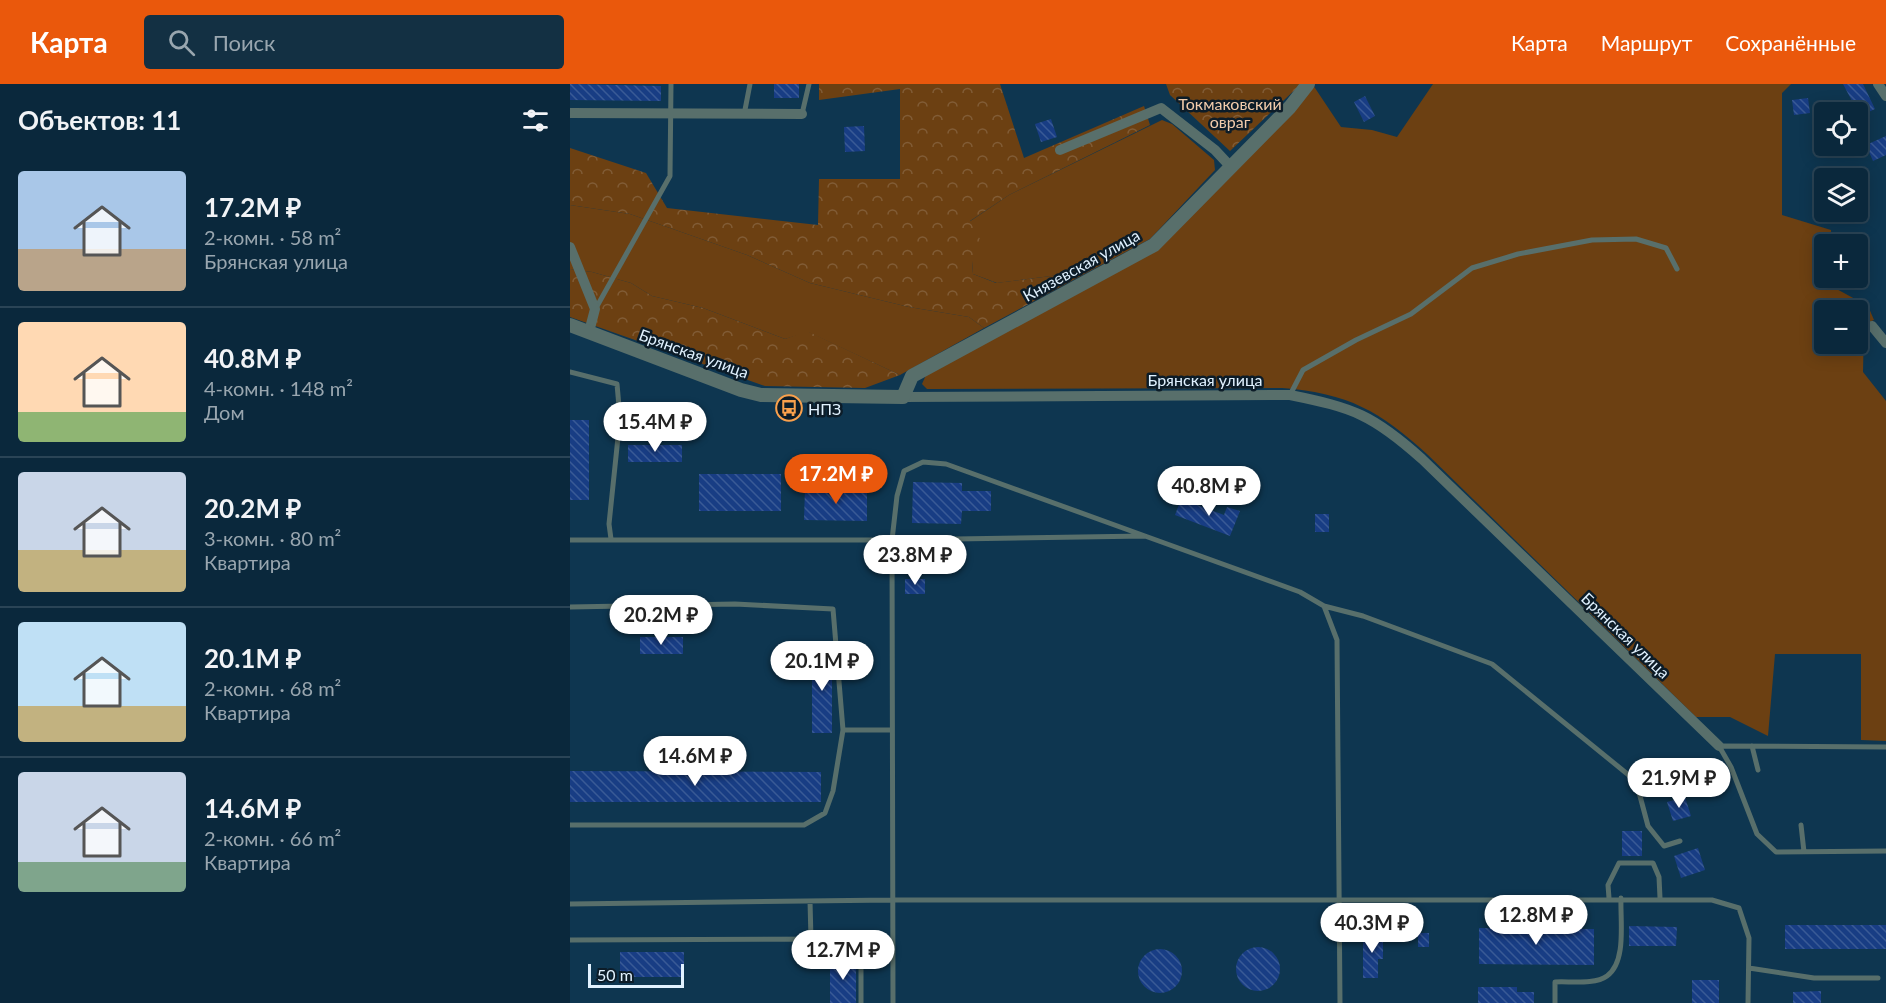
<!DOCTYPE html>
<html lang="ru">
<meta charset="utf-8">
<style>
body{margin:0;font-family:Lato,sans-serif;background:#133043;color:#f1f3f6;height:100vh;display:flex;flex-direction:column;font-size:22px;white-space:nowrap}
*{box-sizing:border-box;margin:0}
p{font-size:20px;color:#99a6af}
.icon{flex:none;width:33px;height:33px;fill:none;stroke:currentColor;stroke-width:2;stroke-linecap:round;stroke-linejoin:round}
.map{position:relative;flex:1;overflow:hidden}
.details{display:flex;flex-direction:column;background:#0a283c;width:570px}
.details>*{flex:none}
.fabs{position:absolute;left:1244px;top:18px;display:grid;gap:12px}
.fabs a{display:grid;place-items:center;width:54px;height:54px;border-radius:6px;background:#0a283c;box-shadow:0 3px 15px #0003,0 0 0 2px #2a4456;font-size:30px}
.scale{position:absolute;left:18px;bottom:15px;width:96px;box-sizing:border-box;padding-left:6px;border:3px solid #e1f2ff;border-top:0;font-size:16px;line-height:21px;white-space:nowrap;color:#e1f2ff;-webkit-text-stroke:4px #0c1c28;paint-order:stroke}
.price{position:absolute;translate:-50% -51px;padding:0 14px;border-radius:21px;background:#fff;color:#222;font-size:20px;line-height:39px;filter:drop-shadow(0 2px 3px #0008)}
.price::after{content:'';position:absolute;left:50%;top:36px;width:18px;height:14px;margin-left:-9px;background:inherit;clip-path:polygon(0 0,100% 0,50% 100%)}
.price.current{background:#ea580c;color:#fff}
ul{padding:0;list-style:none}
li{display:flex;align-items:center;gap:18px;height:150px;padding:0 18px}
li+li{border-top:2px solid #2a4456}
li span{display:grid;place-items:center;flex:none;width:168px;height:120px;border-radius:6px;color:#555}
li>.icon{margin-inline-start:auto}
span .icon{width:72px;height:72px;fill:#fffc;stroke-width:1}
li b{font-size:26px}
h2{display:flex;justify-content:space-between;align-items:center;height:72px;padding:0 18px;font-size:26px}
header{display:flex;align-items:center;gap:36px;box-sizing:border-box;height:84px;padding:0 30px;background:#ea580c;color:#fff}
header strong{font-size:28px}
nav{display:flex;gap:33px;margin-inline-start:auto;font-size:21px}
.search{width:420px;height:54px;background:#133043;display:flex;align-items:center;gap:15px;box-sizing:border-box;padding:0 21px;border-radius:6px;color:#99a6af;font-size:22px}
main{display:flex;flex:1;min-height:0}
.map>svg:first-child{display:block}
.grass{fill:#6c4012;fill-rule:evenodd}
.forest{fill:url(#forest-crowns)}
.building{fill:url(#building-back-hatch)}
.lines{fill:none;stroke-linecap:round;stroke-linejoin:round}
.service{stroke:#586f6b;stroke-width:5}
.minor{stroke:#586f6b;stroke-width:10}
.tertiary{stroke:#586f6b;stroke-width:14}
.labels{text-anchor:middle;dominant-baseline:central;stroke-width:5;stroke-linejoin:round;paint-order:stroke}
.park-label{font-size:16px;fill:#f3ccab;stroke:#0c1c28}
.street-label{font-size:16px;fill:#e1f2ff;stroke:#0c1c28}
.poi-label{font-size:16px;fill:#e1f2ff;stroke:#0c1c28;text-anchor:start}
</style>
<header>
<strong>Карта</strong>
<div class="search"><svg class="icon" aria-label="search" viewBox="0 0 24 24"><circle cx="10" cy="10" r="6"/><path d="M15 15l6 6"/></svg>Поиск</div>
<nav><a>Карта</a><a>Маршрут</a><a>Сохранённые</a></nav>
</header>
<main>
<section class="details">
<h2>Объектов: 11<svg class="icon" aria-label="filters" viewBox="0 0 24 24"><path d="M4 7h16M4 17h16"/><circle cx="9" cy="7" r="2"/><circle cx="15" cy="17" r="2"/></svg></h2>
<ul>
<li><span style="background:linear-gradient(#a9c7e8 65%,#b9a48a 0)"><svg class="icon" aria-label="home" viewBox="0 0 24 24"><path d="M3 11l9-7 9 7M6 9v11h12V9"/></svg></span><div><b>17.2M ₽</b><p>2-комн. · 58 m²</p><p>Брянская улица</p></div></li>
<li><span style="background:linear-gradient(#ffd9b3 75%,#8fb573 0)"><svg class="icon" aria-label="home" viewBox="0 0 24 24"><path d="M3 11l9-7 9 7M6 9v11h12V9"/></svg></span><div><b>40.8M ₽</b><p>4-комн. · 148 m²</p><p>Дом</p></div></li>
<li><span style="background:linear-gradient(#c9d6e8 65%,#c2b280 0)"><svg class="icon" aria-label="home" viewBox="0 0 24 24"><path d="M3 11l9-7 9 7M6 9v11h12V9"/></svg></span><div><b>20.2M ₽</b><p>3-комн. · 80 m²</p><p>Квартира</p></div></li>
<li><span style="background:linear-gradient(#bfe0f5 70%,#c2b280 0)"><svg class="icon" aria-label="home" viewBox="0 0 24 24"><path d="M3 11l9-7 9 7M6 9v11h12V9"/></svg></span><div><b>20.1M ₽</b><p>2-комн. · 68 m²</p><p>Квартира</p></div></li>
<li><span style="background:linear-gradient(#c9d6e8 75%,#7fa58c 0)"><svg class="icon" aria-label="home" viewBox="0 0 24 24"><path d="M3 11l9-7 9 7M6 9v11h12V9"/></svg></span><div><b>14.6M ₽</b><p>2-комн. · 66 m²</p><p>Квартира</p></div></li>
</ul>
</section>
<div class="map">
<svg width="1316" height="919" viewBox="0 0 1316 919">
<defs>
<pattern id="forest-crowns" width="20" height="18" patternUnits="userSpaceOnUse" patternTransform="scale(1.5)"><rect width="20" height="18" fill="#6c4012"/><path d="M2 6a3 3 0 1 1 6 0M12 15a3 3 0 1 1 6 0" fill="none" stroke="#815c36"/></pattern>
<pattern id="building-back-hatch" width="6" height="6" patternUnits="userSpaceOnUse" patternTransform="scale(1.5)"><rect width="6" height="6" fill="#183d84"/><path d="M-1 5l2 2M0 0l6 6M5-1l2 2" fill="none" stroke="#395a96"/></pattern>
</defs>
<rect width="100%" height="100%" fill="#0e3650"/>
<path class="grass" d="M863,0H1221L1212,9V131L1261,146V160H1254V194H1261V202L1298,222L1304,236L1294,240L1293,288L1316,317V657L1291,656V570H1205L1198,652L1160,633H1126L858,371C810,327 778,309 712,304L357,305L352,300L356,291L588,165L743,1L771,43L802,46L827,53ZM1254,226H1287V260H1254Z
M592,36L602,40L644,76L645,86L580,155L520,187L427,199L403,190L399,138L439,111Z
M0,121L60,130L177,171L240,199L339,223L399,233L414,244L330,291L238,248L215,255L133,224L82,212L61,199L22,188L0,185Z"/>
<path class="forest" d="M249,0H430L454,74L574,22L580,41L439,111L400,137L415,164L402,177L403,190L426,199L520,187L414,244L399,233L339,223L240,199L177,171L60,130L0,121V64L76,89L97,124L248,141L249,95H330V5L249,16Z
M596,0H731L660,67L600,11Z
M0,185L22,188L61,199L82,212L133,224L215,255L237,247L330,291L295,304L195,302L0,233Z"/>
<path class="building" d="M0,0L91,2V17L0,16Z
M204,0H229V14H204Z
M1273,0H1293L1305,25L1290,32Z
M795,12L805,32L794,38L784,18Z
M1238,14L1240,29L1224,31L1222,16Z
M481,35L487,53L471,58L465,40Z
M294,42L295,67L275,68L274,43Z
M1316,52V71L1303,77L1296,61Z
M0,336H19V416H0Z
M58,361H112V378H58Z
M129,390H211V427H129Z
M343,398L392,399V407H421V427H392L391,440L342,439Z
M235,404L297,405V437L234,436Z
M611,415L654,431L657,423L670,427L660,452L605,431Z
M745,430H759V448H745Z
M335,495H355V510H335Z
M70,553H113V570H70Z
M242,568H262V649H242Z
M0,687L251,688V718H0Z
M1115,713L1121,732L1103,737L1097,718Z
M1052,747H1072V772H1052Z
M1128,764L1135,786L1111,794L1104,772Z
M1215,841H1316V865H1215Z
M1059,842L1107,843L1106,862H1059Z
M909,844L1024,845V881L909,880Z
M848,849H859V863H848Z
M793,850H813V875H808V894H793Z
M666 885a22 22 0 1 1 44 0a22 22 0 1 1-44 0Z
M568 887a22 22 0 1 1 44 0a22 22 0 1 1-44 0Z
M50,868H114V893H50Z
M260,874H286V919H260Z
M1122,896H1149V919H1122Z
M908,903H947V908H964V919H908Z
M1251,907V919H1223V908Z"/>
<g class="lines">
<path class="service" d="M232,30L239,0
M174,31L180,0
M26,224L100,92L101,0
M0,288L47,300L50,334L39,440L41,455
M720,311L733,286L786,256L841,230L902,184L948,170L1022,156L1066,155L1096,164L1107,185
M575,452L376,380L353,378L334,387L327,412L322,456L575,452L730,508L754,522L767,556L770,919
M0,456H322L323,919
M754,522L793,532L922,580L1066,697L1078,742L1094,762L1110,757
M0,523L165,520L263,525L273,646H322
M1182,662L1188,686
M1316,663L1149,662L1161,683L1187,750L1206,768L1316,767
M0,741H234L255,729L263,707L273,646
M1231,741L1234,768
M1039,814L1038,801L1049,779H1083L1089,793L1090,814
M240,817L241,855
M0,820L322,816H1142L1169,824L1179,854L1178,919
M0,856L291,855V919
M1179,884L1244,894H1308
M985,919V898C999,897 1025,901 1037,892C1057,878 1050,836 1051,814"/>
<path class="minor" d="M1308,0L1316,12
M0,29L232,30
M490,66L591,24L645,66L659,81
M0,163L25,225L19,248
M1302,242L1316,259
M333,313L720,311C784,324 803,331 852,375L1149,662"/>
<path class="tertiary" d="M0,241L171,306L191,311L333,313L342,292L584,161L720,23L738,0"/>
</g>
<defs>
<g id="bus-ring" transform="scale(1.35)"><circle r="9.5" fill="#0c1c28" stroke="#f9a04c" stroke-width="1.5"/><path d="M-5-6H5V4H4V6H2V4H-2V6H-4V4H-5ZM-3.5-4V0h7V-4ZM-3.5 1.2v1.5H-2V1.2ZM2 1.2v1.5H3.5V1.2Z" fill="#f9a04c"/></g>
</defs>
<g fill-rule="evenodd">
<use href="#bus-ring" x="219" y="324"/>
</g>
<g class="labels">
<g class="park-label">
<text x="660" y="19">Токмаковский<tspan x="660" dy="18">овраг</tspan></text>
</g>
<g class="street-label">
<text transform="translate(511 181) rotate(-29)">Князевская улица</text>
<text transform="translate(124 269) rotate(20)">Брянская улица</text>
<text x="635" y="295">Брянская улица</text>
<text transform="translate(1056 551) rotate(44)">Брянская улица</text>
</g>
<g class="poi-label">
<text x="238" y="324">НПЗ</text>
</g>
</g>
</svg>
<div class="fabs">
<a><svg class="icon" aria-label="locate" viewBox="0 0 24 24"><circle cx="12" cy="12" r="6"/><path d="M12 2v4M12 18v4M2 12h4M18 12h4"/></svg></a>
<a><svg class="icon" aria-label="layers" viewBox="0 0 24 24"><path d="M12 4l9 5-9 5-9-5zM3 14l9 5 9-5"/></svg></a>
<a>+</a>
<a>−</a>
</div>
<div class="scale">50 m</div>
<b class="price" style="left:85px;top:369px">15.4M ₽</b>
<b class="price current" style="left:266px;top:421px">17.2M ₽</b>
<b class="price" style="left:639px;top:433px">40.8M ₽</b>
<b class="price" style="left:345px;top:502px">23.8M ₽</b>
<b class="price" style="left:91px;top:562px">20.2M ₽</b>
<b class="price" style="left:252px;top:608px">20.1M ₽</b>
<b class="price" style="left:125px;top:703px">14.6M ₽</b>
<b class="price" style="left:1109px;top:725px">21.9M ₽</b>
<b class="price" style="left:966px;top:862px">12.8M ₽</b>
<b class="price" style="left:802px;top:870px">40.3M ₽</b>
<b class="price" style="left:273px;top:897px">12.7M ₽</b>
</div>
</main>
